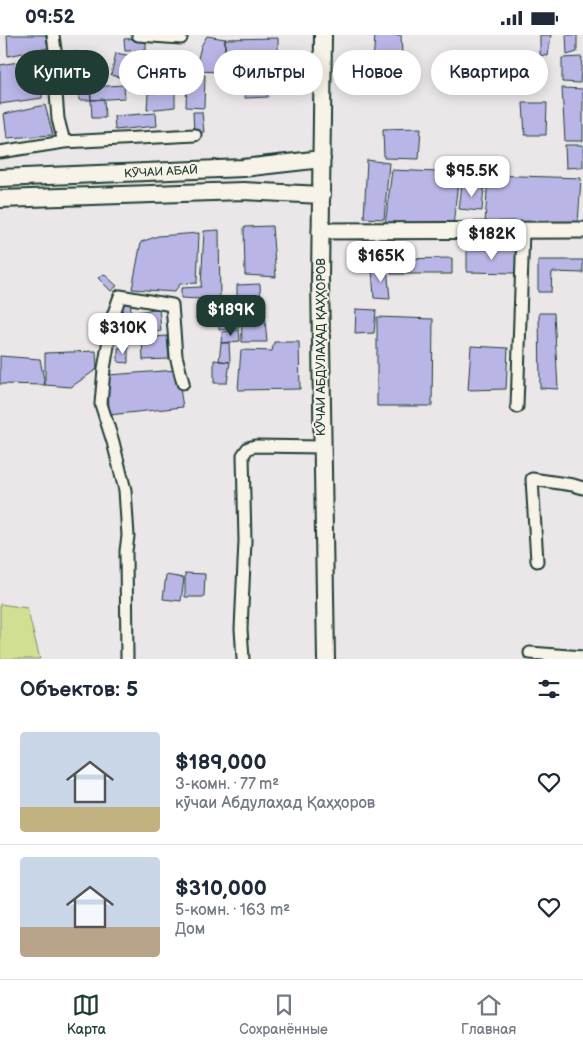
<!DOCTYPE html>
<html lang="ru">
<meta charset="utf-8">
<style>
body{margin:0;font-family:"Balsamiq Sans",sans-serif;background:#f6f6f7;color:#1f2937;height:100vh;display:flex;flex-direction:column;font-size:19px;white-space:nowrap}
*{box-sizing:border-box;margin:0}
p{font-size:16px;color:#747a83}
.icon{flex:none;width:28px;height:28px;fill:none;stroke:currentColor;stroke-width:2;stroke-linecap:round;stroke-linejoin:round}
.map{position:relative;height:624px;overflow:hidden}
.drawer{display:flex;flex-direction:column;background:#fff;flex:1}
.drawer>*{flex:none}
.hud{position:absolute;left:15px;top:15px;width:554px;height:45px;display:flex;gap:10px}
.price{position:absolute;translate:-50% -42px;padding:0 11px;border-radius:10px;background:#fff;color:#222;font-size:16px;line-height:32px;filter:drop-shadow(0 1px 2px #0008)}
.price::after{content:'';position:absolute;left:50%;top:30px;width:15px;height:11px;margin-left:-8px;background:inherit;clip-path:polygon(0 0,100% 0,50% 100%)}
.price.active{background:#1f3d34;color:#fff}
ul{padding:0;list-style:none}
li{display:flex;align-items:center;gap:15px;height:125px;padding:0 20px}
li+li{border-top:1px solid #e0e1e3}
li span{display:grid;place-items:center;flex:none;width:140px;height:100px;border-radius:5px;color:#555}
li>.icon{margin-inline-start:auto}
span .icon{width:60px;height:60px;fill:#fffc;stroke-width:1}
li b{font-size:21px}
h2{display:flex;justify-content:space-between;align-items:center;height:60px;padding:0 20px;font-size:21px}
.chip{padding:0 18px;border-radius:22px;background:#fff;box-shadow:0 2px 12px #0003;font-size:18px;line-height:45px}
.chip.active{background:#1f3d34;color:#fff}
.status{display:flex;justify-content:space-between;align-items:center;height:35px;padding:0 25px;background:#fff;direction:ltr}
.status svg{height:14px;fill:currentColor}
.tabs{display:flex;justify-content:space-around;align-items:center;height:70px;border-top:1px solid #e0e1e3;background:#fff;font-size:14px;color:#747a83}
.tabs a{display:grid;justify-items:center;gap:2px}
.tabs .active{color:#1f3d34}
.map>svg:first-child{display:block}
.green{fill:#d1df93;stroke:#788e64}
.building{fill:#b9b6e7;stroke:#1f3d34}
.lines{fill:none;stroke-linecap:round;stroke-linejoin:round}
.minor-casing{stroke:#1f3d34;stroke-width:15}
.tertiary-casing{stroke:#1f3d34;stroke-width:19}
.secondary-casing{stroke:#1f3d34;stroke-width:20}
.minor{stroke:#f7f3e8;stroke-width:11}
.tertiary{stroke:#f7f3e8;stroke-width:15}
.secondary{stroke:#f7f3e8;stroke-width:16}
.labels{text-anchor:middle;dominant-baseline:central;stroke-width:4;stroke-linejoin:round;paint-order:stroke}
.street-label{font-size:12px;fill:#1f3d34;stroke:#f7f3e8}
</style>
<div class="status"><b>09:52</b><svg viewBox="0 0 49 12"><path d="M0 12V9h3v3zM5 12V6h3v6zM10 12V3h3v9zM15 12V0h3v12zM26 1h20v11H26zM47 4h2v5h-2z"/></svg></div>
<div class="map">
<svg width="583" height="624" viewBox="0 0 583 624">
<rect width="100%" height="100%" fill="#ebe7e8"/>
<filter id="ink" filterUnits="userSpaceOnUse"><feTurbulence type="fractalNoise" baseFrequency=".02" numOctaves="2"/><feDisplacementMap in="SourceGraphic" scale="10" xChannelSelector="R" yChannelSelector="G"/><feConvolveMatrix kernelMatrix="1 2 1 2 8 2 1 2 1" color-interpolation-filters="sRGB"/></filter>
<g filter="url(#ink)">
<path class="green" d="M0,569L27,573L40,624H0Z"/>
<path class="building" d="M7,0H46L48,13L8,21Z
M375,0H401L404,58L371,57Z
M540,0H551L548,21L540,20Z
M566,0H577V17L567,20Z
M207,1L225,4V21L222,37L195,36L201,11Z
M146,3V15L125,16L124,4Z
M278,3V18L225,21V4Z
M64,17H78L79,27H89L90,39L72,40V32H65Z
M116,18L137,22L132,45L111,40Z
M145,18L182,25L179,39L142,32Z
M278,18H296V38H275Z
M582,22L580,48L562,47V23Z
M43,23L42,63L0,69V30Z
M238,30L263,32V46H237Z
M78,39H90L91,65H79Z
M187,39L205,40L204,73L186,72Z
M138,42H154L153,54L131,56L132,46Z
M154,42L175,44V72L147,75L148,58H155L153,51Z
M124,50L125,63L91,65L90,52Z
M245,50L266,51L268,62L245,63Z
M562,53L583,54V106H565Z
M104,64L105,83H92L91,65Z
M523,68H547L546,100H525Z
M45,70L53,100L7,103L4,79Z
M193,77H202L204,97L194,98Z
M156,78L157,91L115,95L114,81Z
M421,93L419,124L384,123L383,94Z
M565,110H583V132L566,133Z
M367,125L389,128L384,184L364,183Z
M392,135L459,138L453,191L385,190Z
M488,140L581,143L578,189H485Z
M462,150L484,151L482,176L459,174Z
M272,191L276,242L245,240L244,192Z
M219,195L220,265L181,263V253L201,252L204,196Z
M199,198L197,248L180,249L174,257L132,254L141,207L158,201Z
M467,214H517L515,238L467,237Z
M452,223V239H391L390,224Z
M538,225H583V238L552,237L551,257H538Z
M387,232L390,264L374,263L372,233Z
M104,239L117,251L111,256L98,243Z
M260,249L261,269L237,267V250Z
M123,264L131,267L129,298L120,297Z
M237,267L239,293L219,295V269Z
M159,273L161,296L136,300L133,278Z
M241,274H264L267,307H242Z
M356,274L376,275L374,298L355,299Z
M539,278H554L558,354L540,353Z
M377,282L433,284L432,371H377Z
M239,295L240,306L221,308L222,297Z
M167,301L169,324L143,325L142,303Z
M274,307H299L300,354L238,355L241,315L272,316Z
M221,308H229L230,327L219,326Z
M471,311L508,313L506,354L468,355Z
M128,312V328L118,327V313Z
M96,316L97,334L71,352L45,350V318Z
M0,321L40,324L45,350L0,349Z
M214,325L230,327L227,348H214Z
M177,335L183,372L109,380L108,340Z
M185,538L205,539L204,562H185Z
M166,540L184,543L181,566L163,564Z"/>
<g class="lines">
<g class="minor-casing">
<path id="minor" d="M53,0L57,30L56,58L58,84L64,107
M138,0L181,3
M0,117L64,107L195,100
M517,372L523,195
M537,526L532,444L573,450L583,453
M530,618L583,622
M127,624L126,516L128,501L125,455L113,407L101,369L104,334L113,281L120,261L172,270L176,321L183,348
M243,624L241,594L245,506L243,420L248,413L255,411L322,412"/>
</g>
<g class="tertiary-casing">
<path id="tertiary" d="M320,196L583,195"/>
</g>
<g class="secondary-casing">
<path id="secondary" d="M323,0L320,244L326,624
M0,143L243,133L322,124
M0,164L243,156L322,160"/>
</g>
<use href="#minor" class="minor"/>
<use href="#tertiary" class="tertiary"/>
<use href="#secondary" class="secondary"/>
</g>
</g>
<g class="labels">
<g class="street-label">
<text transform="translate(161 137) rotate(-3)">КӮЧАИ АБАӢ</text>
<text transform="translate(321 312) rotate(-90)">КӮЧАИ АБДУЛАҲАД ҚАҲҲОРОВ</text>
</g>
</g>
</svg>
<b class="price" style="left:472px;top:163px">$95.5K</b>
<b class="price" style="left:492px;top:226px">$182K</b>
<b class="price" style="left:381px;top:248px">$165K</b>
<b class="price active" style="left:231px;top:302px">$189K</b>
<b class="price" style="left:123px;top:320px">$310K</b>
<div class="hud">
<a class="chip active">Купить</a>
<a class="chip">Снять</a>
<a class="chip">Фильтры</a>
<a class="chip">Новое</a>
<a class="chip">Квартира</a>
</div>
</div>
<section class="drawer">
<h2>Объектов: 5<svg class="icon" aria-label="filters" viewBox="0 0 24 24"><path d="M4 7h16M4 17h16"/><circle cx="9" cy="7" r="2"/><circle cx="15" cy="17" r="2"/></svg></h2>
<ul>
<li><span style="background:linear-gradient(#c9d6e8 75%,#c2b280 0)"><svg class="icon" aria-label="home" viewBox="0 0 24 24"><path d="M3 11l9-7 9 7M6 9v11h12V9"/></svg></span><div><b>$189,000</b><p>3-комн. · 77 m²</p><p>кӯчаи Абдулаҳад Қаҳҳоров</p></div><svg class="icon" aria-label="heart" viewBox="0 0 24 24"><path d="M12 20l-8-8c-3-5 5-10 8-4 3-6 11-1 8 4z"/></svg></li>
<li><span style="background:linear-gradient(#c9d6e8 70%,#b9a48a 0)"><svg class="icon" aria-label="home" viewBox="0 0 24 24"><path d="M3 11l9-7 9 7M6 9v11h12V9"/></svg></span><div><b>$310,000</b><p>5-комн. · 163 m²</p><p>Дом</p></div><svg class="icon" aria-label="heart" viewBox="0 0 24 24"><path d="M12 20l-8-8c-3-5 5-10 8-4 3-6 11-1 8 4z"/></svg></li>
</ul>
</section>
<nav class="tabs">
<a class="active"><svg class="icon" aria-label="map" viewBox="0 0 24 24"><path d="M3 6l6-2 6 2 6-2v14l-6 2-6-2-6 2zM9 4v14M15 6v14"/></svg>Карта</a>
<a><svg class="icon" aria-label="saved" viewBox="0 0 24 24"><path d="M7 4h10v16l-5-4-5 4z"/></svg>Сохранённые</a>
<a><svg class="icon" aria-label="home" viewBox="0 0 24 24"><path d="M3 11l9-7 9 7M6 9v11h12V9"/></svg>Главная</a>
</nav>
